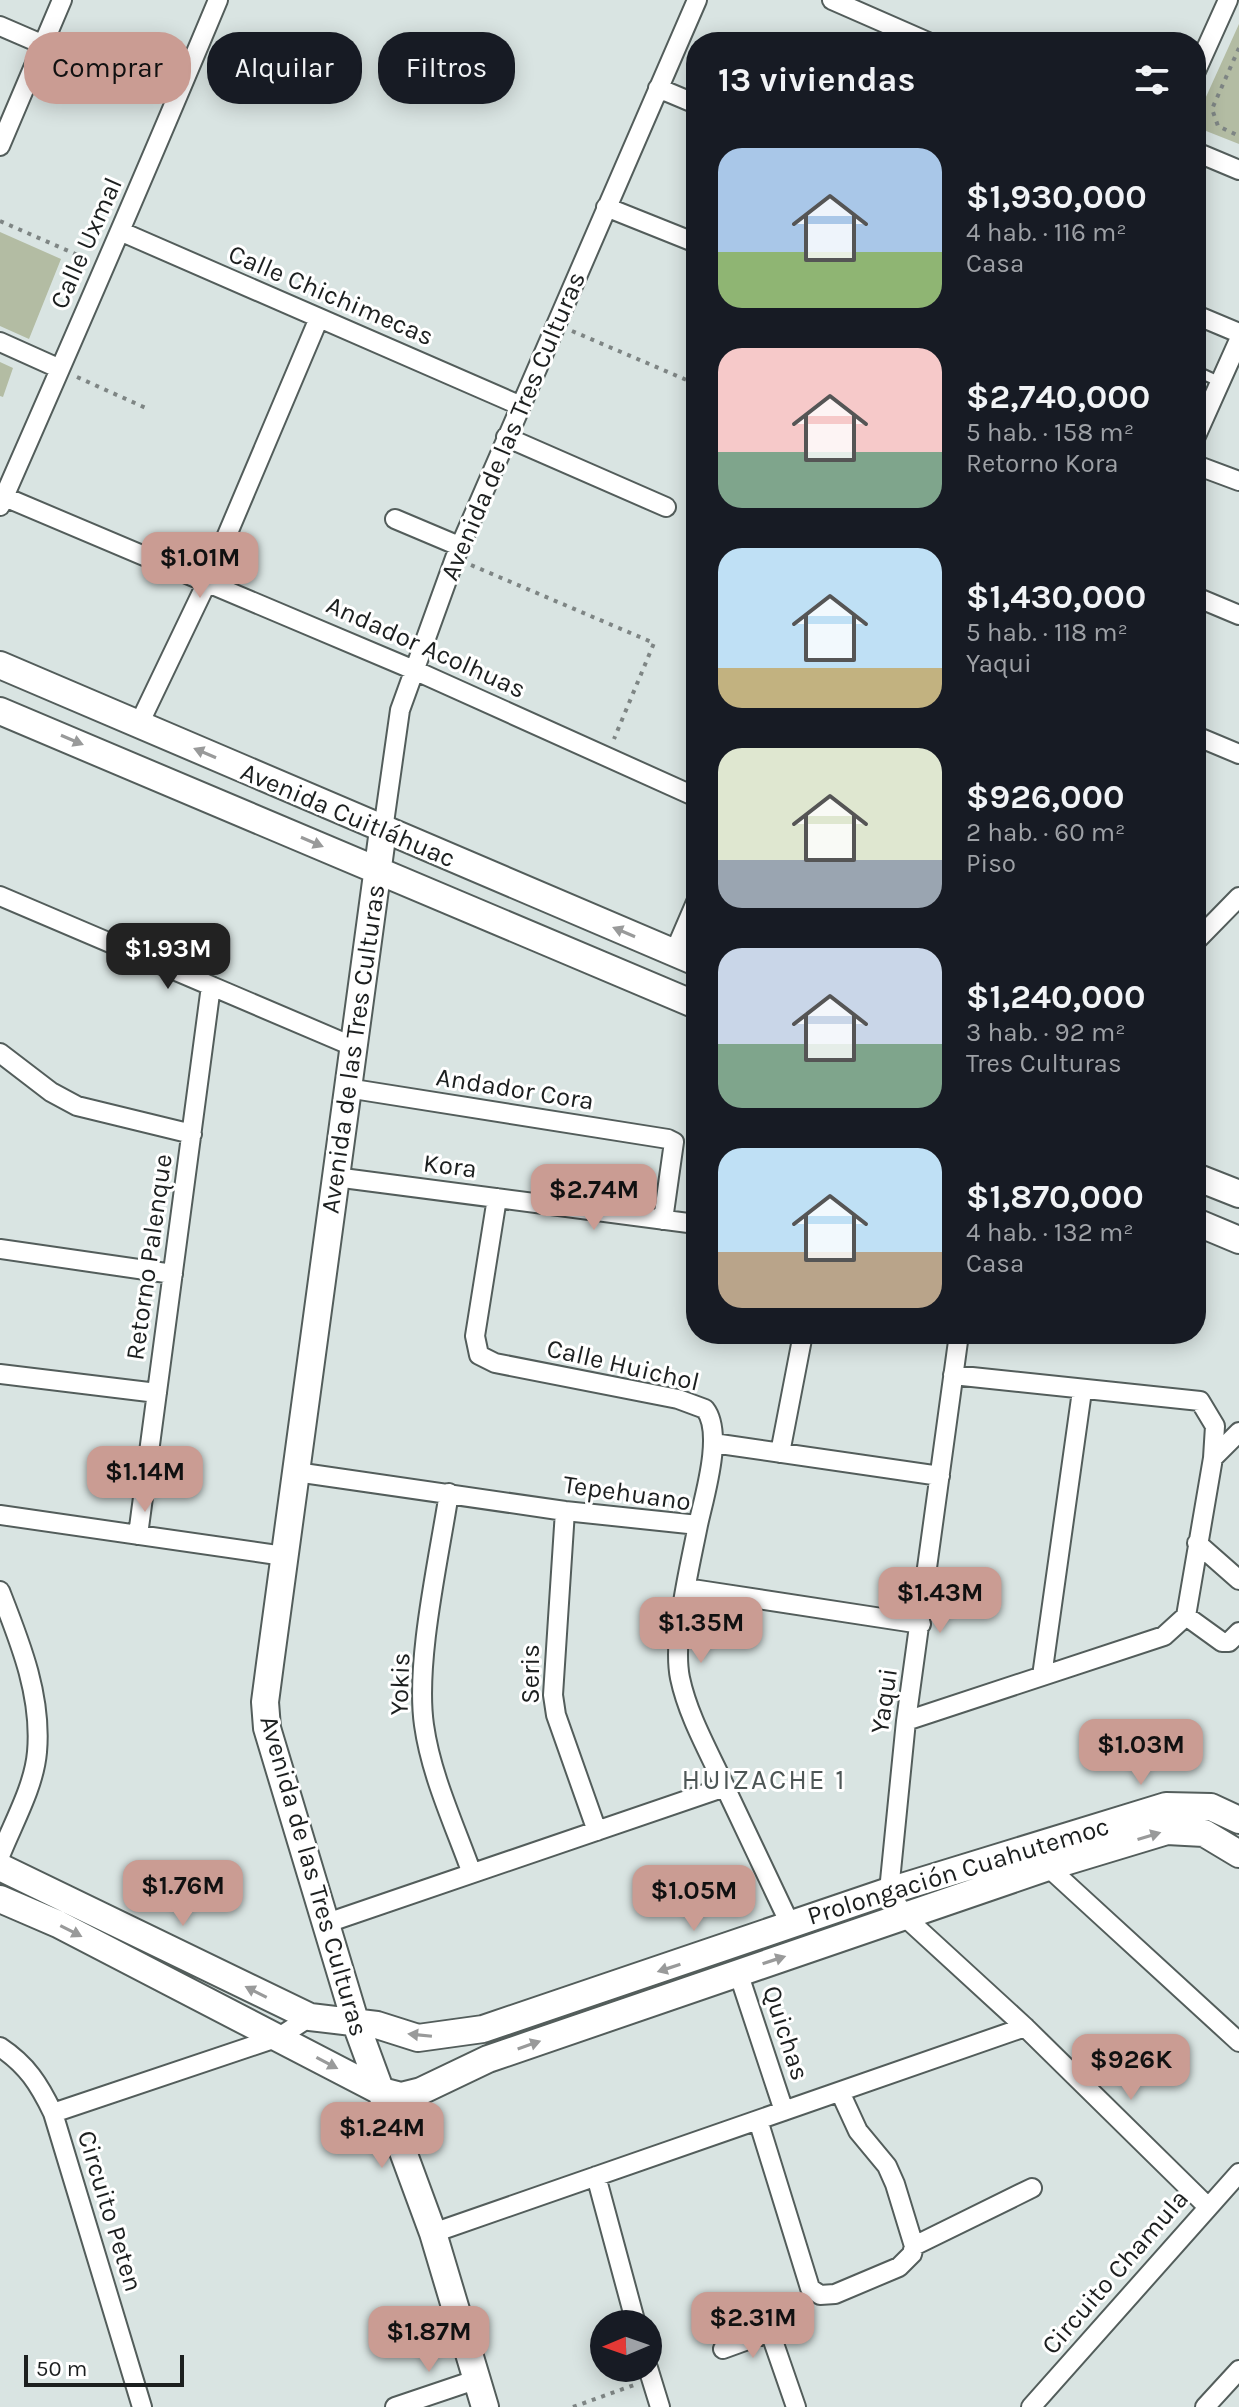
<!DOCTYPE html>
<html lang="es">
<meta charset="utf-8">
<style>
body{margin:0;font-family:Karla,sans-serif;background:#20242c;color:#f1f3f6;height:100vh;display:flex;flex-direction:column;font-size:30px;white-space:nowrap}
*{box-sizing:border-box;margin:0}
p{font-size:26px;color:#9ea1a6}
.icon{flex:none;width:44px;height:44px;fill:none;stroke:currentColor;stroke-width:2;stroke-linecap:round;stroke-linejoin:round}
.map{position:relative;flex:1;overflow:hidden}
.panel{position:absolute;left:686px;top:32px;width:520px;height:1312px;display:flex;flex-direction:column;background:#171b24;border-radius:32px;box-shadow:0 4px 20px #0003}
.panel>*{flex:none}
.top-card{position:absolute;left:24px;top:32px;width:542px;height:72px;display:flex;gap:16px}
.needle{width:52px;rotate:268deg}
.controls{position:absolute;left:590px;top:2310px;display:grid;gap:16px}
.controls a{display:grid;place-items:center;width:72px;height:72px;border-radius:50%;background:#171b24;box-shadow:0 4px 20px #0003;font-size:40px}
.scale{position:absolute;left:24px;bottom:20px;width:160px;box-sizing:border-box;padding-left:8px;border:4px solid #1c1f1f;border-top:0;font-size:22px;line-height:28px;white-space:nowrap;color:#1c1f1f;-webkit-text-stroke:6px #fff;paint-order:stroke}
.price{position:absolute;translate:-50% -68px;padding:0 18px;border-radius:16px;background:#ca9c93;color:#111;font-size:26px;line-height:52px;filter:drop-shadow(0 2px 4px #0008)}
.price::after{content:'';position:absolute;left:50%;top:48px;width:24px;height:18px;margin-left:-12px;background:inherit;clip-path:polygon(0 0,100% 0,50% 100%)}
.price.current{background:#222;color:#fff}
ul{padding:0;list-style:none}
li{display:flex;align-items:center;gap:24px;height:200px;padding:0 32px}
li span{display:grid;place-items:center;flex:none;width:224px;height:160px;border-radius:24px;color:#555}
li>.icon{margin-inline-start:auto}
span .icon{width:96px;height:96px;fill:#fffc;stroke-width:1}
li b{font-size:34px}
h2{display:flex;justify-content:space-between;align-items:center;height:96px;padding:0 32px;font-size:34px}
.tag{padding:0 28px;border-radius:32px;background:#171b24;box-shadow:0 4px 20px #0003;font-size:28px;line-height:72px}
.tag.current{background:#ca9c93;color:#111}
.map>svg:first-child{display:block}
.green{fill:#b3bca3}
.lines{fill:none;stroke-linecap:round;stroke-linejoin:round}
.lane-casing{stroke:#535d5b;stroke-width:13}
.street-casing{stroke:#535d5b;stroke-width:22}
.secondary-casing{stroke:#535d5b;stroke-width:30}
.path{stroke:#7e8584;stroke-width:4;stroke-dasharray:4 6;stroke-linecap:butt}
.lane{stroke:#fff;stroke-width:9}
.street{stroke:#fff;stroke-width:18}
.secondary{stroke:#fff;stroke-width:26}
.oneway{fill:#999a9a}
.labels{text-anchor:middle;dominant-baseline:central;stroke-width:6;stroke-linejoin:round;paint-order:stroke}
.street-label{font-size:26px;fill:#1c1f1f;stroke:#fff}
.neighbourhood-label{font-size:28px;letter-spacing:2px;fill:#4d5655;stroke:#fff}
</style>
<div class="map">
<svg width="1239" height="2407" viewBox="0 0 1239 2407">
<rect width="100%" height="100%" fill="#d9e4e2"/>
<path class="green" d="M1239,24V144L1196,127V119Z
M0,232L61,259L29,339L0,326Z
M0,362L13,368L3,397L0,396Z"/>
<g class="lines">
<g class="lane-casing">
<path id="lane" d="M1196,371L1220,382"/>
</g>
<g class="street-casing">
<path id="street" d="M832,0L928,42
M0,26L44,45
M1196,71L1228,0
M658,88L696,104
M0,146L62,0
M1196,152L1239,170
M606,207L696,243
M122,232L519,405
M1196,315L1239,333
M0,342L58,368
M1196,436L1239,340
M506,437L666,507
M1196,465L1239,481
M0,495L414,670L696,797
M0,506C74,338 147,170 218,0
M395,519L459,546
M1196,597L1239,615
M139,724L208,580L319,318
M1196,736L1239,754
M383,830L400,710L455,558L697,0
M0,896L352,1046
M1196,941L1239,897
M674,953L696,902
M0,1053L51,1092L77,1106L192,1134
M347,1088L668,1139L674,1142L673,1149L663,1220
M335,1177L696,1224
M497,1198L475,1336L479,1355L495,1363L678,1399L705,1409C724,1433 704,1497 698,1525
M0,1249L173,1274
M959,1334L906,1721L889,1891L905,1917L1025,2027L1208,2207
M0,1374L157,1393
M713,1443L940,1476
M780,1453L803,1334
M1213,1458L1239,1432
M296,1472L565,1511L698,1525C690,1566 672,1638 680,1678C688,1716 709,1752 725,1787L327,1923
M449,1493C439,1558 415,1662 424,1725C431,1775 454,1824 471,1871
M565,1511L553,1695L556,1715L597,1831
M0,1515L284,1556
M138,1535L211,986
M1197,1543L1239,1580
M686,1588L921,1624
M0,1591C20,1642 42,1696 37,1752C34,1787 13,1823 0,1856
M1186,1616L1222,1642H1229L1239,1632
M1042,1676L1082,1391
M906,1721L1164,1636L1186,1616L1213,1458L1215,1426L1200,1401L953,1375
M725,1787L790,1924
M1048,1867L1239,2042
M738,1972L784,2111
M0,2047C27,2065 39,2084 53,2113L142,2407
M53,2113L279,2037L310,2017
M758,2120L810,2288L820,2295L835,2294L899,2267L912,2254L914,2246L895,2184L887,2166L858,2131L840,2092
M596,2176L636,2324
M433,2233L1025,2027
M914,2246L1032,2188
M723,2349L770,2332L796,2407
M648,2368L660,2407
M395,2407L475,2380
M1031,2407L1239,2173
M1205,2407L1239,2370"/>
</g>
<g class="secondary-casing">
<path id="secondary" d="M0,665L696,962
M0,711L696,1005
M383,830L270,1664L265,1702L267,1728L356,2024L433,2233L485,2407
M1196,1177L1239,1194
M1196,1222L1239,1240
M0,1867L310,2017L377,2025L418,2038L483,2029L889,1891L1166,1806L1211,1807L1239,1820
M0,1899L58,1924L378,2090L401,2096L421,2091L488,2059L1048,1867L1167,1831L1204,1833L1239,1854"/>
</g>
<path class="path" d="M1239,48L1212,109L1218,126L1239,136
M0,221L89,260
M572,331L696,384
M77,377L148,409
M471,565L654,643L614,739
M573,2407L634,2385"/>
<use href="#lane" class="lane"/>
<use href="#street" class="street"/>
<use href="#secondary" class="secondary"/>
</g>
<defs><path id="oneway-solid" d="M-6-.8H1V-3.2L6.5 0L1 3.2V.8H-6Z" transform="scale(2)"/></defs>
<g class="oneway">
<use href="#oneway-solid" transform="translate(72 740) rotate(23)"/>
<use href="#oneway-solid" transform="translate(205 753) rotate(-157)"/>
<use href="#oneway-solid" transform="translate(312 842) rotate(23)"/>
<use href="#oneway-solid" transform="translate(624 932) rotate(-157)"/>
<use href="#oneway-solid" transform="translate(1149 1836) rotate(-17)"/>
<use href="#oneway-solid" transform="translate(71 1931) rotate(27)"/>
<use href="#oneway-solid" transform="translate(774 1960) rotate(-18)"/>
<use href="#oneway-solid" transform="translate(669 1968) rotate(162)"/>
<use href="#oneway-solid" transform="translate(256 1992) rotate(-153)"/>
<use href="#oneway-solid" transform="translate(420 2035) rotate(-174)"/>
<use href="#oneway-solid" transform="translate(529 2045) rotate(-19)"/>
<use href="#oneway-solid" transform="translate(327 2063) rotate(28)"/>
</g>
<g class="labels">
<g class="street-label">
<text transform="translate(86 243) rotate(-66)">Calle Uxmal</text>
<text transform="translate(331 295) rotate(23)">Calle Chichimecas</text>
<text transform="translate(513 426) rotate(-67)">Avenida de las Tres Culturas</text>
<text transform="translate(426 647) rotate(24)">Andador Acolhuas</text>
<text transform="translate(348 815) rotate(23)">Avenida Cuitláhuac</text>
<text transform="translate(353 1049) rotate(-82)">Avenida de las Tres Culturas</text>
<text transform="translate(515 1089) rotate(9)">Andador Cora</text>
<text transform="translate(450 1166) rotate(7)">Kora</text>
<text transform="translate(149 1257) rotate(-82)">Retorno Palenque</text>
<text transform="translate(623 1365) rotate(13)">Calle Huichol</text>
<text transform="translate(627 1493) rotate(8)">Tepehuano</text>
<text transform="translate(530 1674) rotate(-90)">Seris</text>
<text transform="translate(400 1684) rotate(-88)">Yokis</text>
<text transform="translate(884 1701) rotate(-82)">Yaqui</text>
<text transform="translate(958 1871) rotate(-17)">Prolongación Cuahutemoc</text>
<text transform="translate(314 1876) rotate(74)">Avenida de las Tres Culturas</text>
<text transform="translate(786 2033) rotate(72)">Quichas</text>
<text transform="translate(110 2211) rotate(73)">Circuito Peten</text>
<text transform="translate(1115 2272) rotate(-49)">Circuito Chamula</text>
</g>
<g class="neighbourhood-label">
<text x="764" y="1779">HUIZACHE 1</text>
</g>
</g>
</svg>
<div class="controls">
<a><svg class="needle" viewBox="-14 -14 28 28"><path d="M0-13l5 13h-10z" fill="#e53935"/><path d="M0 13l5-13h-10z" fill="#9ea1a6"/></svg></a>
</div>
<div class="scale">50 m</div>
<b class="price" style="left:200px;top:600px">$1.01M</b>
<b class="price current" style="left:168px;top:991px">$1.93M</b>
<b class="price" style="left:594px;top:1232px">$2.74M</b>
<b class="price" style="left:145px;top:1514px">$1.14M</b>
<b class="price" style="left:940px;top:1635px">$1.43M</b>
<b class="price" style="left:701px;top:1665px">$1.35M</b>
<b class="price" style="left:1141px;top:1787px">$1.03M</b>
<b class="price" style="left:183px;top:1928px">$1.76M</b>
<b class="price" style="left:694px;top:1933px">$1.05M</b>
<b class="price" style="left:1131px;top:2102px">$926K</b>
<b class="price" style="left:382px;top:2170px">$1.24M</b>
<b class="price" style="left:753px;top:2360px">$2.31M</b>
<b class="price" style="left:429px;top:2374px">$1.87M</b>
<div class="top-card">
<a class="tag current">Comprar</a>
<a class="tag">Alquilar</a>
<a class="tag">Filtros</a>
</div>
<section class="panel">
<h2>13 viviendas<svg class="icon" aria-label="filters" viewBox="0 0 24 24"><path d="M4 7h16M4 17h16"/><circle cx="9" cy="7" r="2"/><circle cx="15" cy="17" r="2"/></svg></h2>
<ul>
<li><span style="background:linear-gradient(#a9c7e8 65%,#8fb573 0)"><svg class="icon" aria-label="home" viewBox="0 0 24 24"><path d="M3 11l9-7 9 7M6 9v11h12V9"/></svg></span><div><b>$1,930,000</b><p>4 hab. · 116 m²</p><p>Casa</p></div></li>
<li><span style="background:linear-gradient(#f6c9c9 65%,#7fa58c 0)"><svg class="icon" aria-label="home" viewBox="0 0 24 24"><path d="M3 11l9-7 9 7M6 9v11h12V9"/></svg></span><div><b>$2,740,000</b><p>5 hab. · 158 m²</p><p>Retorno Kora</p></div></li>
<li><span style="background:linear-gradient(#bfe0f5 75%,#c2b280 0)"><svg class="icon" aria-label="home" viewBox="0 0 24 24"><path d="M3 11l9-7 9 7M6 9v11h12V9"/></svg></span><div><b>$1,430,000</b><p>5 hab. · 118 m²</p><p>Yaqui</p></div></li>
<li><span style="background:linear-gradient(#dfe7d0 70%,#9aa5b1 0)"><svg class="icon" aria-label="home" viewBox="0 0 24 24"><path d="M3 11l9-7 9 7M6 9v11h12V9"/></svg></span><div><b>$926,000</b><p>2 hab. · 60 m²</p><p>Piso</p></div></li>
<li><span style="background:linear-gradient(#c9d6e8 60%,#7fa58c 0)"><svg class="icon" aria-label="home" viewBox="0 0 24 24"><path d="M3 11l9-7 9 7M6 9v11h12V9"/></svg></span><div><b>$1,240,000</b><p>3 hab. · 92 m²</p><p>Tres Culturas</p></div></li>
<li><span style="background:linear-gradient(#bfe0f5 65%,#b9a48a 0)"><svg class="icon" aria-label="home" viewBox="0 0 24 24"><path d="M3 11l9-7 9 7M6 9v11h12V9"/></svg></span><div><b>$1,870,000</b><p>4 hab. · 132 m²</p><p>Casa</p></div></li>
</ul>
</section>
</div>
